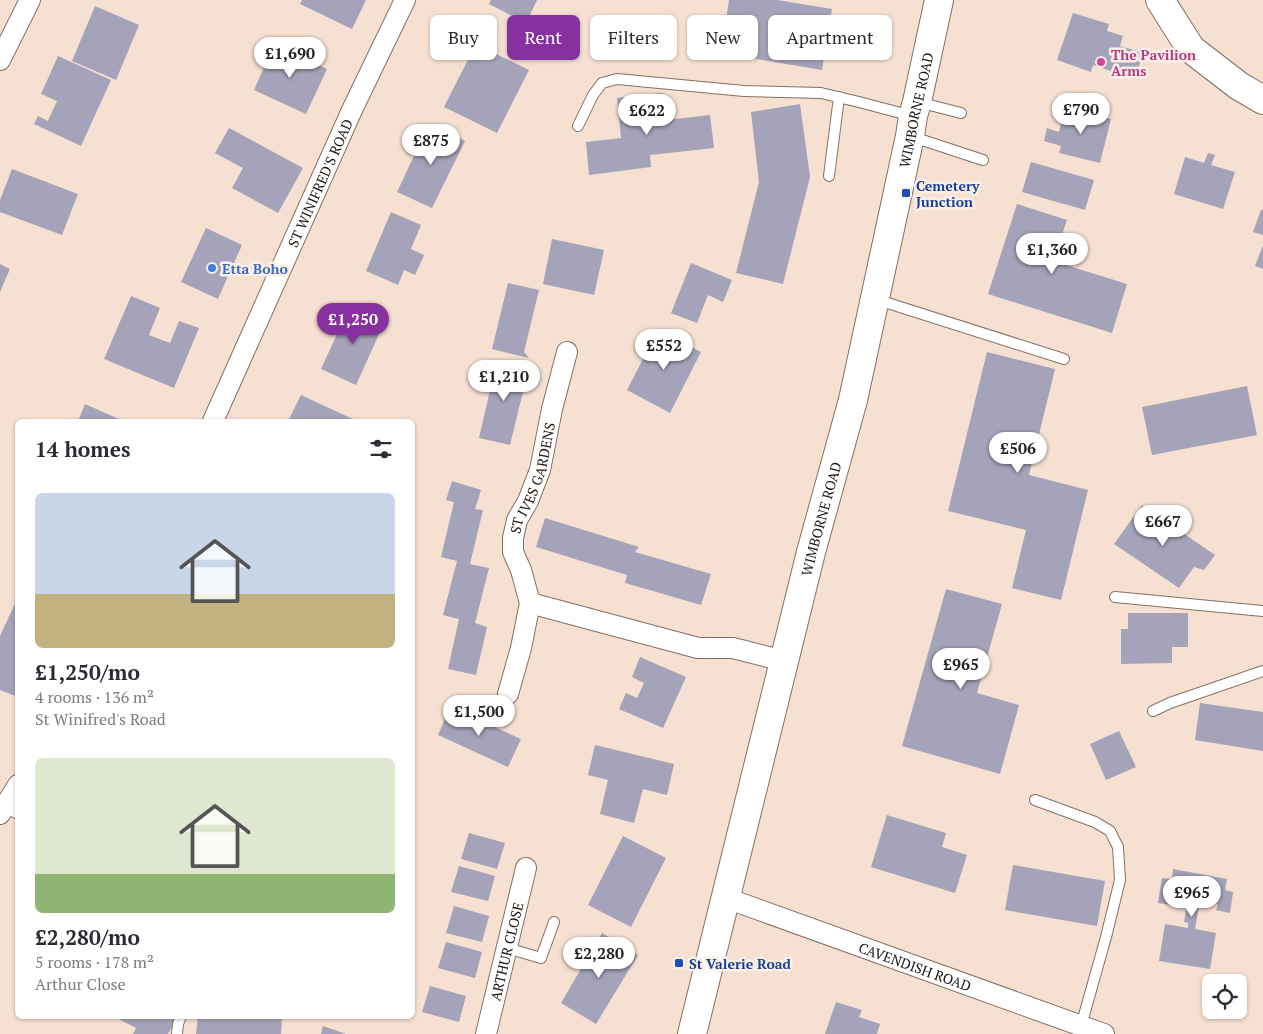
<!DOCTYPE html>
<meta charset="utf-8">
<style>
body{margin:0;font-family:"PT Serif",serif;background:#f2f2f3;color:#2b2b33;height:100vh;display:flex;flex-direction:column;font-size:19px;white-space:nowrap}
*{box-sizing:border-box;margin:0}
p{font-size:16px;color:#7c7c81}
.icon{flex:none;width:28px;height:28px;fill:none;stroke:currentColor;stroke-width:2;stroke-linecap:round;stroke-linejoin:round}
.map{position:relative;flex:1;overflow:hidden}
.sheet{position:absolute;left:15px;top:419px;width:400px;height:600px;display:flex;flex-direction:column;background:#fff;border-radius:8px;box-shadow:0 1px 4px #0004}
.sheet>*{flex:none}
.guide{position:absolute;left:430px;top:15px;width:475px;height:45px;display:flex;gap:10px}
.tools{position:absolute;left:1202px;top:974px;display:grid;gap:10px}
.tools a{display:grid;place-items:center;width:45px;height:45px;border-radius:8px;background:#fff;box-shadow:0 1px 4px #0004;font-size:25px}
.price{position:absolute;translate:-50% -42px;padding:0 11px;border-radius:18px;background:#fff;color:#222;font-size:16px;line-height:32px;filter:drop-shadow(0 1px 2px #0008)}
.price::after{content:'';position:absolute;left:50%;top:30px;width:15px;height:11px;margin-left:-8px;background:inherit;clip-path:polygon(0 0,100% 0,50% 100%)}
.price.current{background:#86319f;color:#fff}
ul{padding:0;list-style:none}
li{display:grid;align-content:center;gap:10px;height:265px;padding:0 20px}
li span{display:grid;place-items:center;height:155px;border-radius:8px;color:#555}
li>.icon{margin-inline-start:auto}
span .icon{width:90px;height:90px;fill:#fffc;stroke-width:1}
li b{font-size:21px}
h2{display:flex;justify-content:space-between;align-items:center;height:60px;padding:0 20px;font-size:21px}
.tag{padding:0 18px;border-radius:8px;background:#fff;box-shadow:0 1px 4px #0004;font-size:18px;line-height:45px}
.tag.current{background:#86319f;color:#fff}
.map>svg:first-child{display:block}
.building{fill:#a4a3b9}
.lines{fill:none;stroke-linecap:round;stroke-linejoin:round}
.service-casing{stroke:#847063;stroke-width:12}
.minor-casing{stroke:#847063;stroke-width:22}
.secondary-casing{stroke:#847063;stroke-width:30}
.primary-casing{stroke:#847063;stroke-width:30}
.service{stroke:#fff;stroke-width:10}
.minor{stroke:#fff;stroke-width:20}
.secondary{stroke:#fff;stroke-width:28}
.primary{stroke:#fff;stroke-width:28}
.hotel-dot{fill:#d1479c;stroke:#fdefe6;stroke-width:2}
.transit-dot{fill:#1a4fb4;stroke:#fdefe6;stroke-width:2}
.shop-dot{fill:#3f7fe0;stroke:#fdefe6;stroke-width:2}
.labels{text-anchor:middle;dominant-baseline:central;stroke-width:5;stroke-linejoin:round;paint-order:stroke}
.hotel-label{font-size:14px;font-weight:bold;fill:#b23c85;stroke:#fdefe6;text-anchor:start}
.street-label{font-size:14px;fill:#1c1510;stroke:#fdefe6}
.transit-label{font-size:14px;font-weight:bold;fill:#164399;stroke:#fdefe6;text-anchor:start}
.shop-label{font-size:14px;font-weight:bold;fill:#366cbe;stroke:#fdefe6;text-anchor:start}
</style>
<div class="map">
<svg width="1263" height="1034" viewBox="0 0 1263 1034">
<rect width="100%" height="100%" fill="#f6e0d1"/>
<path class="building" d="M302,0H366L352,29L300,4Z
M491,0H537L526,23L489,4Z
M729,0H777L832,9L822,70L721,53Z
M95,6L139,25L116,80L72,61Z
M1073,13L1109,24L1107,31L1123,36L1120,46L1143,53L1135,79L1093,65L1091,72L1057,60Z
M476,44L529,70L497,133L444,107Z
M274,45L327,69L306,114L254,90Z
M58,56L111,80L81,146L34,124L38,116L48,121L57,101L41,94Z
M663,93L666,120L710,115L714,148L650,155L651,167L589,175L586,142L621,138L617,98Z
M800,104L810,177L783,284L736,273L759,182L751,112Z
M1065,108L1111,119L1100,163L1059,153L1061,146L1044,141L1047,128L1059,132Z
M429,124L465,141L432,208L397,192Z
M229,128L303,168L278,213L232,188L243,168L215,153Z
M1208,153L1215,155L1211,165L1235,172L1223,209L1174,194L1185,157L1204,163Z
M1031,162L1094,180L1085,210L1022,192Z
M12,169L78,194L62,235L0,212V200Z
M1017,204L1067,220L1053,261L1127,284L1112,333L988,294Z
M1261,210H1263V235L1253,232Z
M391,212L421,225L411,249L424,255L415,275L404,270L398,285L366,271Z
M206,228L242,245L218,299L181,282Z
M552,239L604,250L594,295L543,284Z
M1263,245V269L1255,266Z
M691,263L732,280L723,302L708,295L697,323L671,313Z
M0,264L10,269L0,292Z
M508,283L539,290L524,352L529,358L492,349Z
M131,296L160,308L149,335L170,343L179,321L199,328L174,388L104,359Z
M350,306L385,321L356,385L321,369Z
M658,330L701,352L670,413L627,390Z
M987,352L1055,369L1029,475L1088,490L1061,600L1012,588L1026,530L948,511Z
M497,360L529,367L510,445L479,438Z
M1247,386L1257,435L1152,455L1142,407Z
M301,395L357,421H288Z
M85,404L119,419L118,421H78Z
M452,481L481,490L475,509L483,510L470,564L489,568L475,623L487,627L476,675L448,669L459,619L443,615L457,561L441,557L454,502L446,500Z
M1142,505L1215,555L1204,570L1194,567L1179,588L1114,544Z
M545,518L639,547L635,552L711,574L701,605L625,583L627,575L536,547Z
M946,589L1002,604L977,693L1019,705L1000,774L902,746Z
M18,597V697L0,690V636Z
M1128,613H1188V647H1172V663L1121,664V629H1128Z
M640,657L686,677L663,728L619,709L626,693L637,698L644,683L632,677Z
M1200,703L1263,712V751L1195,740Z
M450,707L521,739L508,767L438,735Z
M1119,731L1136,767L1106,780L1090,744Z
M595,745L674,764L667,795L643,789L634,823L600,814L608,780L588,775Z
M887,815L946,833L942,847L967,855L955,893L871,867Z
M469,833L505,843L497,869L461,859Z
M623,836L666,858L631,927L588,905Z
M1013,865L1105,881L1097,926L1005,910Z
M459,866L495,876L488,901L451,892Z
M1173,869L1227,879L1225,890L1233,892L1230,913L1216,910L1218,904L1200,901L1195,929L1216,933L1210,969L1159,961L1165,924L1188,928V923L1184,922L1187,905H1191L1192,899L1173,896L1171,905L1158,903L1162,878L1172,879Z
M454,906L489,916L482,942L446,933Z
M602,933L638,955L596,1024L561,1003Z
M446,942L482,952L475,978L438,968Z
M430,986L466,996L459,1022L422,1012Z
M836,1002L862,1010L859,1017L880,1024L877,1034H825Z
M113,1016H178L168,1034H133L136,1028Z
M198,1016H282L281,1034H196Z
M323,1026L346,1034H321Z"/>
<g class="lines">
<g class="service-casing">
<path id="service" d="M918,102L961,113
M578,126L593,95L602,83L617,79L744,91L821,93L859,102L912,116
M910,136L983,160
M829,176L839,97
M875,299L1064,359
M1115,597L1263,611
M1153,711L1170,703L1263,671
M1035,800L1095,822L1110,831L1118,847L1120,880L1106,937L1081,1026
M4,807L18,814
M507,948L541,958L554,922
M177,1034L178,1024L181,1016"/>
</g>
<g class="minor-casing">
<g id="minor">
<path d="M0,60L30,0"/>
<path id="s1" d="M213,421L352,110L405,0"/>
<path d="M530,603L698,648H733L784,661"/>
<path id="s2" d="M508,694L521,648L530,603L521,570L513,552V538L517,520L528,501L540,470L552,409L567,352"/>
<path d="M0,814L18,785"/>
<path id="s3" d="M726,898L1104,1034"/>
<path id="s4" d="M486,1034L526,868"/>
</g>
</g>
<g class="secondary-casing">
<path id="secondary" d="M1160,0L1191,49L1239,86L1263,100"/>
</g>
<g class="primary-casing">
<g id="primary">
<path id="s5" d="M692,1034L811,552L853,400L910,136L913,116L917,102L939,0"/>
</g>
</g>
<use href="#service" class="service"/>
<use href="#minor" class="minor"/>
<use href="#secondary" class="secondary"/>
<use href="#primary" class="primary"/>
</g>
<circle class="hotel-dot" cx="1101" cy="62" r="5"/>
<g class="transit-dot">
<rect x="901" y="188" width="10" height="10" rx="2.5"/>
<rect x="674" y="958" width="10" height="10" rx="2.5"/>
</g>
<circle class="shop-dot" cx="212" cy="268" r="5"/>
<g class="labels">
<g class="hotel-label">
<text x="1111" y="54">The Pavilion<tspan x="1111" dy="16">Arms</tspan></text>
</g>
<g class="street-label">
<text stroke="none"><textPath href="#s5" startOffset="951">WIMBORNE ROAD</textPath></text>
<text stroke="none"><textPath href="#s1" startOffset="261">ST WINIFRED'S ROAD</textPath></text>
<text stroke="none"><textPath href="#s2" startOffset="225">ST IVES GARDENS</textPath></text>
<text stroke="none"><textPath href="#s5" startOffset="531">WIMBORNE ROAD</textPath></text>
<text stroke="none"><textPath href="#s4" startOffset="85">ARTHUR CLOSE</textPath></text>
<text stroke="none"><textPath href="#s3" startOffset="201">CAVENDISH ROAD</textPath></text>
</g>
<g class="transit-label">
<text x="916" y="185">Cemetery<tspan x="916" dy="16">Junction</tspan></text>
<text x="689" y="963">St Valerie Road</text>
</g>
<g class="shop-label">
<text x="222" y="268">Etta Boho</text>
</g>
</g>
</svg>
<div class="tools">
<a><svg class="icon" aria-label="locate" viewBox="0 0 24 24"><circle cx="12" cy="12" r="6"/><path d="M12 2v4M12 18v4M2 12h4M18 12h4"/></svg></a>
</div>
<b class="price" style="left:290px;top:79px">£1,690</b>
<b class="price" style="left:1081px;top:135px">£790</b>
<b class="price" style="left:647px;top:136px">£622</b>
<b class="price" style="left:431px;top:166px">£875</b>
<b class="price" style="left:1052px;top:275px">£1,360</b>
<b class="price current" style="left:353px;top:345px">£1,250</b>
<b class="price" style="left:664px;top:371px">£552</b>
<b class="price" style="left:504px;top:402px">£1,210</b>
<b class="price" style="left:1018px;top:474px">£506</b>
<b class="price" style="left:1163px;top:547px">£667</b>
<b class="price" style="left:961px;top:690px">£965</b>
<b class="price" style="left:479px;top:737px">£1,500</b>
<b class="price" style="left:1192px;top:918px">£965</b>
<b class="price" style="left:599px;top:979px">£2,280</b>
<div class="guide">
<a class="tag">Buy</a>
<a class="tag current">Rent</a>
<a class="tag">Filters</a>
<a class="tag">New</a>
<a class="tag">Apartment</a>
</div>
<section class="sheet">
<h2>14 homes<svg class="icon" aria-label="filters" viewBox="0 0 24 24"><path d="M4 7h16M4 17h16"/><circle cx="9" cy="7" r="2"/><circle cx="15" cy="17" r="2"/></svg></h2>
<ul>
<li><span style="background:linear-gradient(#c9d6e8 65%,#c2b280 0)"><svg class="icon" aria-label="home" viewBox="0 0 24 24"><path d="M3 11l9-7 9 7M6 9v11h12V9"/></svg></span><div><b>£1,250/mo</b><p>4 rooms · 136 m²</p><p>St Winifred's Road</p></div></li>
<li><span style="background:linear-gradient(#dfe7d0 75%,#8fb573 0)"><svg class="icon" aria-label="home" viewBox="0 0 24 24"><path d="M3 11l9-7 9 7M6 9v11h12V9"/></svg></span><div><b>£2,280/mo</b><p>5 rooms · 178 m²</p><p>Arthur Close</p></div></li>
</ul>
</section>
</div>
